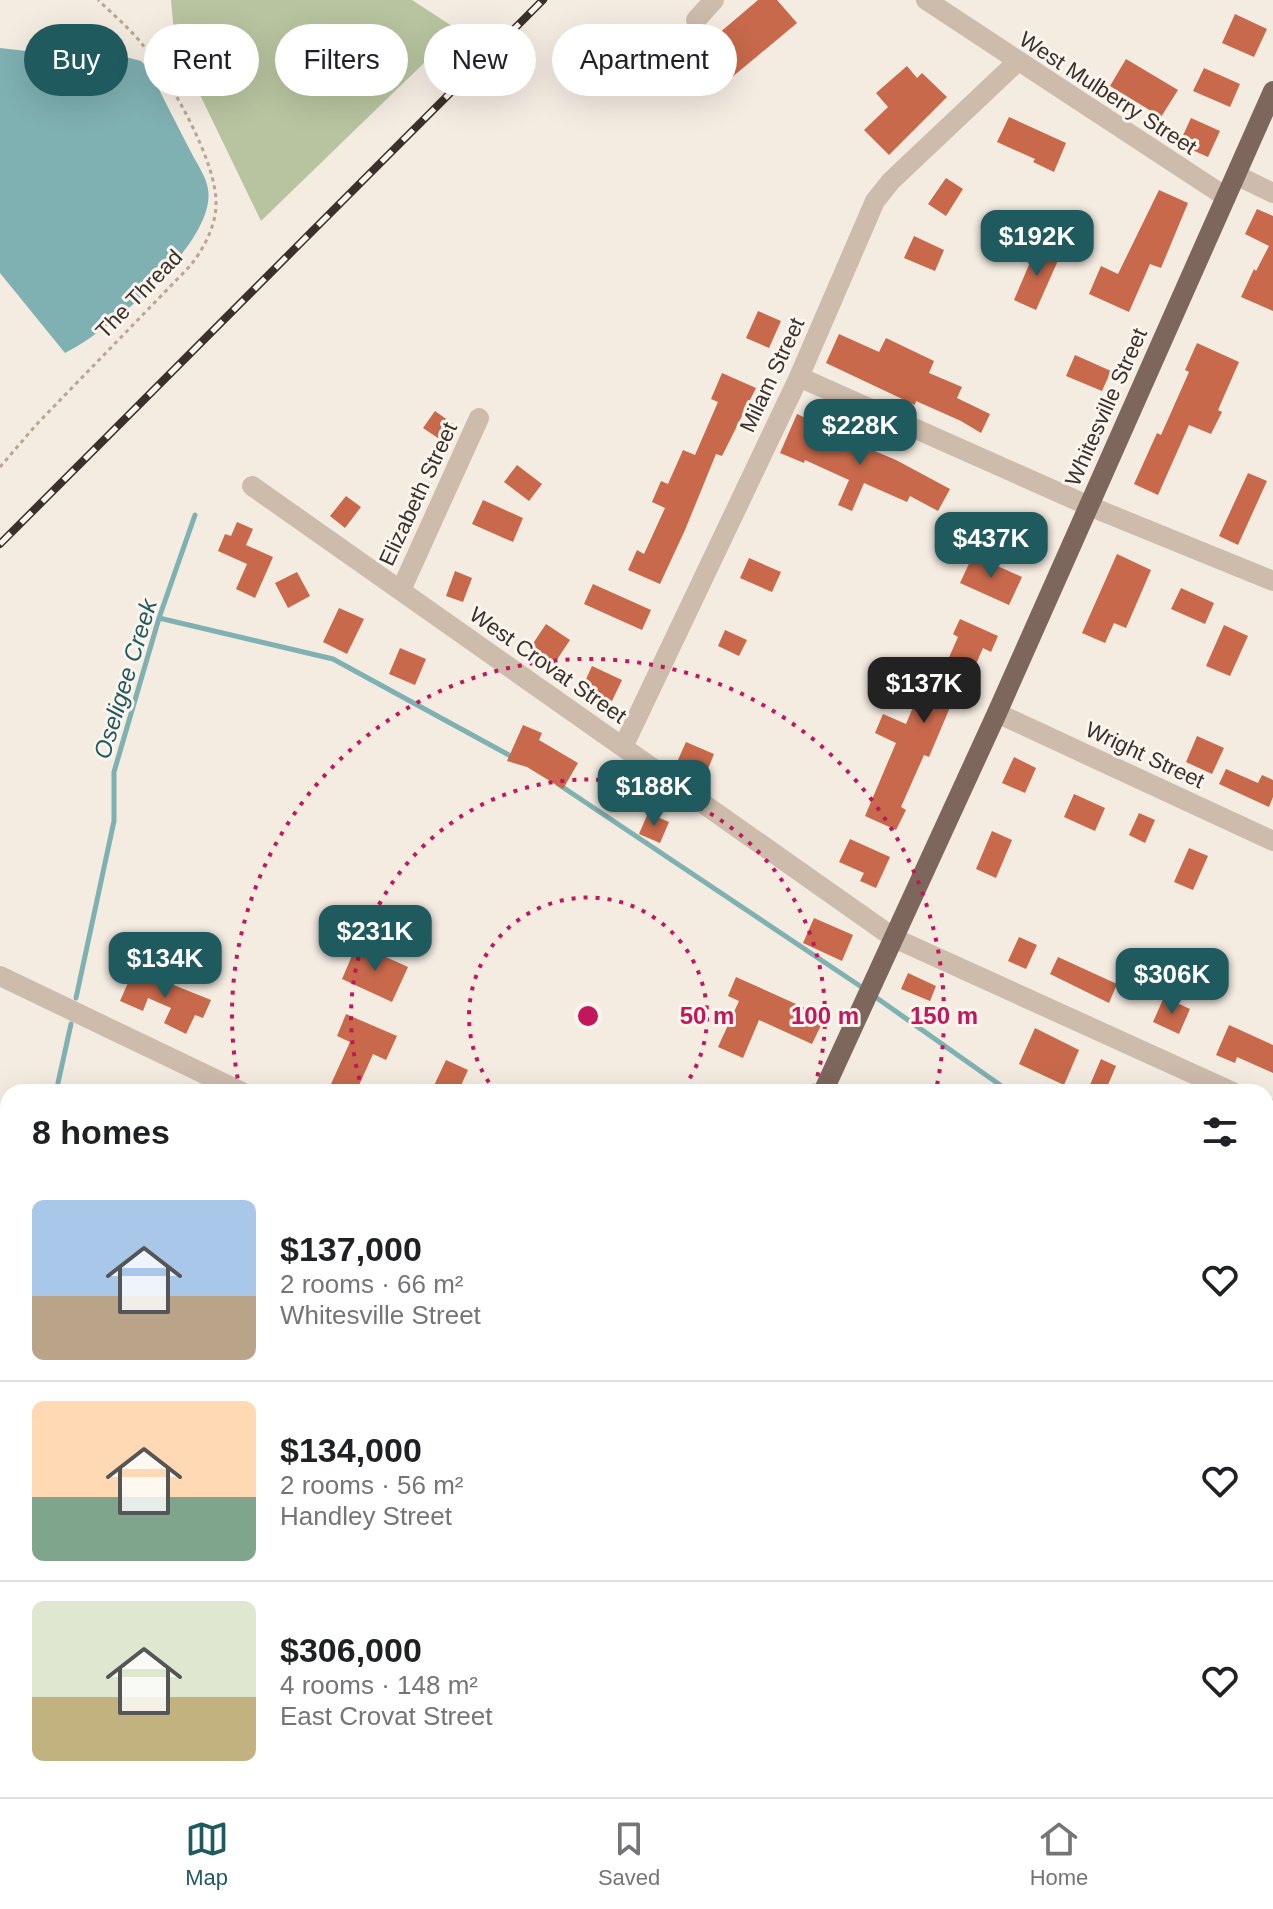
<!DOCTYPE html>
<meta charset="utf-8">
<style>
body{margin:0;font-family:Helvetica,sans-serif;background:#f2f2f2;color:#202124;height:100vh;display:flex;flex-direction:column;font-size:30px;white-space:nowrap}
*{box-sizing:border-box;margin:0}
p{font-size:26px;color:#757577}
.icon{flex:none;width:44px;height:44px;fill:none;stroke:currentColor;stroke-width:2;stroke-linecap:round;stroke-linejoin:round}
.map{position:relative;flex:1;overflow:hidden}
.sheet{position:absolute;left:0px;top:1084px;width:1274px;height:714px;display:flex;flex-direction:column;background:#fff;border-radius:24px 24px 0 0;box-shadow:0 8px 32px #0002}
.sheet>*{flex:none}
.top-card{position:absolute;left:24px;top:24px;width:800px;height:72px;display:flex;gap:16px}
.price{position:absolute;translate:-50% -68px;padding:0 18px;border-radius:16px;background:#1f5a5e;color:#fff;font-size:26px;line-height:52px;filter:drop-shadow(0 2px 4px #0008)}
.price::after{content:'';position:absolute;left:50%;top:48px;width:24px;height:18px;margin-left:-12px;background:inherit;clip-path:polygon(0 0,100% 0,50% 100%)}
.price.on{background:#222;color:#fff}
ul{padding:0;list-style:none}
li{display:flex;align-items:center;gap:24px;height:200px;padding:0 32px}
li+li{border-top:2px solid #e0e0e0}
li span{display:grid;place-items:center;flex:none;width:224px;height:160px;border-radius:12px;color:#555}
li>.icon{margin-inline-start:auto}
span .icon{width:96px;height:96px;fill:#fffc;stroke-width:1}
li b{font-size:34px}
h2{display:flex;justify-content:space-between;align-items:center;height:96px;padding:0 32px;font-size:34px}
.chip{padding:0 28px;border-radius:36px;background:#fff;box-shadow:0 8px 32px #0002;font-size:28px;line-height:72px}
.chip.on{background:#1f5a5e;color:#fff}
.menu{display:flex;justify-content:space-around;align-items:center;height:112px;border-top:2px solid #e0e0e0;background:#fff;font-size:22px;color:#757577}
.menu a{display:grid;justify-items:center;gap:4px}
.menu .on{color:#1f5a5e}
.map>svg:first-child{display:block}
.green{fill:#b8c4a0}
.water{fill:#7fb0b2}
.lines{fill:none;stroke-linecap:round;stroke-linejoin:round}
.stream{stroke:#7fb0b2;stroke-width:5}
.building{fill:#c8694b}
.path{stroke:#b9a596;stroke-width:3;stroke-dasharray:4 4;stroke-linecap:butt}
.minor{stroke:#cdbbac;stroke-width:20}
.major{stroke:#7d675c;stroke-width:20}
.rail-casing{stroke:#3b302b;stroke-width:8}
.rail{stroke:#fbf5ee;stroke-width:5;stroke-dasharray:15;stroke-linecap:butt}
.ring{fill:none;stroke:#c2185b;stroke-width:4;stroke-dasharray:4 8}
.labels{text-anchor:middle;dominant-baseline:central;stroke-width:6;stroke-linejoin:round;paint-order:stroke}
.street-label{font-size:22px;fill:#3b302b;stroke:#fbf5ee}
.water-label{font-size:24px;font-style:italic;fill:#1f5a5e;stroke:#fbf5ee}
.centre{fill:#c2185b;stroke:#fbf5ee;stroke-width:4}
.ring-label{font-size:24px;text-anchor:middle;font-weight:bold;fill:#c2185b;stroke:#fbf5ee;stroke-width:6;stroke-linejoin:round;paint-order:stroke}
</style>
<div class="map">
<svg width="1273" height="1797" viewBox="0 0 1273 1797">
<rect width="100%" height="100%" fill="#f4ebe1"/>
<path class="green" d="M171,0H412L458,30L261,221L175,43Z"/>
<path class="water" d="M0,48L70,56L118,55L141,61L149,69C163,98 178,127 193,156C199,167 206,177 208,189C217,242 108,332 65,353L0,273Z"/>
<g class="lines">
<path class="stream" d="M159,618L333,659L516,759
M558,784L866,990
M874,996L1010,1092
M76,998L114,821V772L159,618L195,515
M56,1092L71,1024
M0,1349L8,1318"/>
</g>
<path class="building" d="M758,0H777L797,23L725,83L698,51Z
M1235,14L1267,29L1254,57L1222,43Z
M1126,59L1178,90L1161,117L1110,86Z
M907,66L917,78L922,73L947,97L889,155L864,130L888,107L876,93Z
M1204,68L1240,84L1230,107L1193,91Z
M1009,117L1066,143L1054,172L1033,162L1035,159L997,142Z
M1191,118L1220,131L1208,157L1179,144Z
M946,178L963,189L946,216L928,204Z
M1159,190L1188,203L1161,268L1150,264L1129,312L1089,294L1101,266L1118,274Z
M1257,209L1273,216V311L1241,297L1254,269L1256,271L1269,246L1245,234Z
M914,236L944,250L935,271L904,258Z
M1037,246L1060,256L1036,310L1014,300Z
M758,311L781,321L769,348L746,338Z
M839,334L879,352L886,338L934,361L929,373L962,387L957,398L990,414L981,433L961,421L916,401L915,405L826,363Z
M1197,343L1239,362L1218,410L1222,412L1211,434L1189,425L1158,495L1134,484L1157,433L1161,435L1189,372L1185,370Z
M1075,355L1111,371L1102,391L1066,376Z
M722,373L756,388L722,456L716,454L685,530L660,584L628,570L637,550L644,554L665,508L652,502L661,481L668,484L683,450L695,455L718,402L711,399Z
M435,411L456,426L444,442L423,428Z
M797,414L821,425L819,429L869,452L870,449L896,460L950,489L938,511L910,496L907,502L864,483L852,511L838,505L849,480L805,460L804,463L780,453Z
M517,465L542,484L529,501L504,482Z
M1248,473L1267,481L1238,545L1219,536Z
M346,496L361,507L345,528L330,516Z
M483,500L523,518L513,542L472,524Z
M237,522L253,529L246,545L273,557L255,598L236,589L247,564L218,551L225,534L231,536Z
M1117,554L1151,570L1126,628L1114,623L1105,643L1082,633Z
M973,555L1022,577L1009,605L960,583Z
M749,558L781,572L772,592L740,578Z
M455,571L472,578L463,602L446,596Z
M297,572L310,596L288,608L275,583Z
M593,584L651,610L642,630L584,604Z
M1181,588L1214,603L1205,624L1171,609Z
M339,608L364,619L347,654L323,642Z
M960,619L998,636L991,652L983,648L965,689L959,686L929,757L924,755L901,807L906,810L896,830L865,816L896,743L875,733L883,714L906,724L919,693L931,698L958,637L953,634Z
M546,624L570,640L554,664L530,648Z
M1224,625L1248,636L1230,676L1206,666Z
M725,630L747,640L739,656L718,646Z
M400,648L426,659L415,685L389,674Z
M592,666L622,680L612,701L582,688Z
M523,725L542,733L539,740L578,763L563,789L527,767L507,761Z
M1197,736L1224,748L1212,774L1186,762Z
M686,742L714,754L706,774L677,762Z
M1014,757L1036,768L1025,793L1002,783Z
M1226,769L1258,783L1262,775L1273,780V797L1269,807L1219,784Z
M1074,794L1105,808L1095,831L1064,817Z
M648,813L669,822L660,843L639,834Z
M1139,813L1155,820L1145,843L1129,835Z
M992,831L1012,840L996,878L976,869Z
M850,839L890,857L876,888L860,881L864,873L839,862Z
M1189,848L1208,856L1193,890L1174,882Z
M814,918L853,935L842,961L803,943Z
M1019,937L1037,945L1026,969L1008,961Z
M357,944L408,967L392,1002L342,979Z
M1058,957L1117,984L1109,1003L1050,974Z
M134,969L211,1000L203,1018L195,1015L186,1034L164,1023L171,1008L148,998L143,1011L120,1001Z
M908,973L936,986L930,1001L901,989Z
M736,977L825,1017L812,1044L759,1020L743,1058L718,1047L739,1001L728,996Z
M1164,997L1190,1009L1179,1034L1153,1022Z
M346,1014L397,1036L386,1060L373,1054L356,1092L331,1084L350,1042L337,1036Z
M1229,1025L1273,1045V1073L1237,1057L1235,1063L1216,1055Z
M1035,1028L1079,1050L1064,1085L1019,1064Z
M1101,1059L1116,1066L1105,1092H1087Z
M446,1060L468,1070L458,1092H431Z"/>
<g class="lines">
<path class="path" d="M0,467L36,425L190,266C203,250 216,226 216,204C217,161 169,78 142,44C129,28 113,14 98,0"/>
<path class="minor" d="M926,0L1226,197
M696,20L714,0
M1236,175L1273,193
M799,377L1089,506L1273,581
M252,486L894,938L1233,1092
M401,590L479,418
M997,713L1273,841
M623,747L799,377L875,201L891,181L1017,62
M0,976L242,1092
M1266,1107L1273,1110
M1266,1375L1273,1379
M0,1524L8,1508
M0,1585L8,1592
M1266,1655L1273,1658
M85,1790L92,1797
M949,1790L964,1797
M199,1797L202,1790
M311,1797L314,1790
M905,1797L908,1790"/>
<path class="major" d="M823,1092L997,713L1273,91
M501,1797L504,1790"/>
<g class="rail-casing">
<path id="rail" d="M0,544L543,0"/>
</g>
<use href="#rail" class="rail"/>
</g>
<g class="ring">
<path d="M496 1092A119 119 0 1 1 680 1092"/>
<path d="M363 1091A237 237 0 1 1 813 1091"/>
<path d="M240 1090A356 356 0 1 1 936 1090"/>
</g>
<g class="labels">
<g class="street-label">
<text transform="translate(1108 93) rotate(33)">West Mulberry Street</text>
<text transform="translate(139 294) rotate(-46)">The Thread</text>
<text transform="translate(772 375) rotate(-65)">Milam Street</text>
<text transform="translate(1106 407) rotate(-66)">Whitesville Street</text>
<text transform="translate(418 494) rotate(-65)">Elizabeth Street</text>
<text transform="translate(548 665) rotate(35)">West Crovat Street</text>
<text transform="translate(1145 755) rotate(25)">Wright Street</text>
</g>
<g class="water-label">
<text transform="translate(125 679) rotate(-73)">Oseligee Creek</text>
</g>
</g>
<circle cx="588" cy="1016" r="12" class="centre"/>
<g class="ring-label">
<text x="707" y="1024">50 m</text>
<text x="825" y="1024">100 m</text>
<text x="944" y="1024">150 m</text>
</g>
</svg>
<b class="price" style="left:1037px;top:278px">$192K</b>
<b class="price" style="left:860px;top:467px">$228K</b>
<b class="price" style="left:991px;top:580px">$437K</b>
<b class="price on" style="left:924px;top:725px">$137K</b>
<b class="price" style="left:654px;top:828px">$188K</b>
<b class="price" style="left:375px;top:973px">$231K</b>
<b class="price" style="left:165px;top:1000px">$134K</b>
<b class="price" style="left:1172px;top:1016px">$306K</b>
<div class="top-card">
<a class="chip on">Buy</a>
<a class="chip">Rent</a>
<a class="chip">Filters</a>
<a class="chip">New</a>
<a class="chip">Apartment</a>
</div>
<section class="sheet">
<h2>8 homes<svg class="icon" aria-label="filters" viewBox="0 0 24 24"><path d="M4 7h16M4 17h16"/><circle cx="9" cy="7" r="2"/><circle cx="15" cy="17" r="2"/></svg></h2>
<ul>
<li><span style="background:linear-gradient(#a9c7e8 60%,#b9a48a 0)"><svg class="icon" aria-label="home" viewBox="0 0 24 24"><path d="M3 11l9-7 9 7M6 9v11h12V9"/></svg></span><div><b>$137,000</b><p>2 rooms · 66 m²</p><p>Whitesville Street</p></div><svg class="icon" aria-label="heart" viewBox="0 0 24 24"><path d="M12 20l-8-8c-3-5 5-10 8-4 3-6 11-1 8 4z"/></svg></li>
<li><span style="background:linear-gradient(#ffd9b3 60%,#7fa58c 0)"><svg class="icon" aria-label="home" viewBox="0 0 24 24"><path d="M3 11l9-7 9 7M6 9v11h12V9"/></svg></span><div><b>$134,000</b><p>2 rooms · 56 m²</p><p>Handley Street</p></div><svg class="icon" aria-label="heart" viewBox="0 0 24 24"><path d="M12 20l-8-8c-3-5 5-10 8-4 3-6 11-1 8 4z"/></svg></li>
<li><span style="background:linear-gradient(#dfe7d0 60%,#c2b280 0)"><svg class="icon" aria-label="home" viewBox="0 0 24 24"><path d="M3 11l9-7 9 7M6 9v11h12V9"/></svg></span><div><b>$306,000</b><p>4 rooms · 148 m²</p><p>East Crovat Street</p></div><svg class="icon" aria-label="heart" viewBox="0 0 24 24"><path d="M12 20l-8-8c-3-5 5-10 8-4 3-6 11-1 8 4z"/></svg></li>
</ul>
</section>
</div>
<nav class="menu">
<a class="on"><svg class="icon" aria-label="map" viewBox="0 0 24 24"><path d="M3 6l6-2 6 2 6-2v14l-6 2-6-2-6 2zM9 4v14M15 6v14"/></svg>Map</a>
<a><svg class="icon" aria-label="saved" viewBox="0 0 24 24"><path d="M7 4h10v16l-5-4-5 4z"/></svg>Saved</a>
<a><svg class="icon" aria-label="home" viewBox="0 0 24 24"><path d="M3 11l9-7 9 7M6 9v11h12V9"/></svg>Home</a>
</nav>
